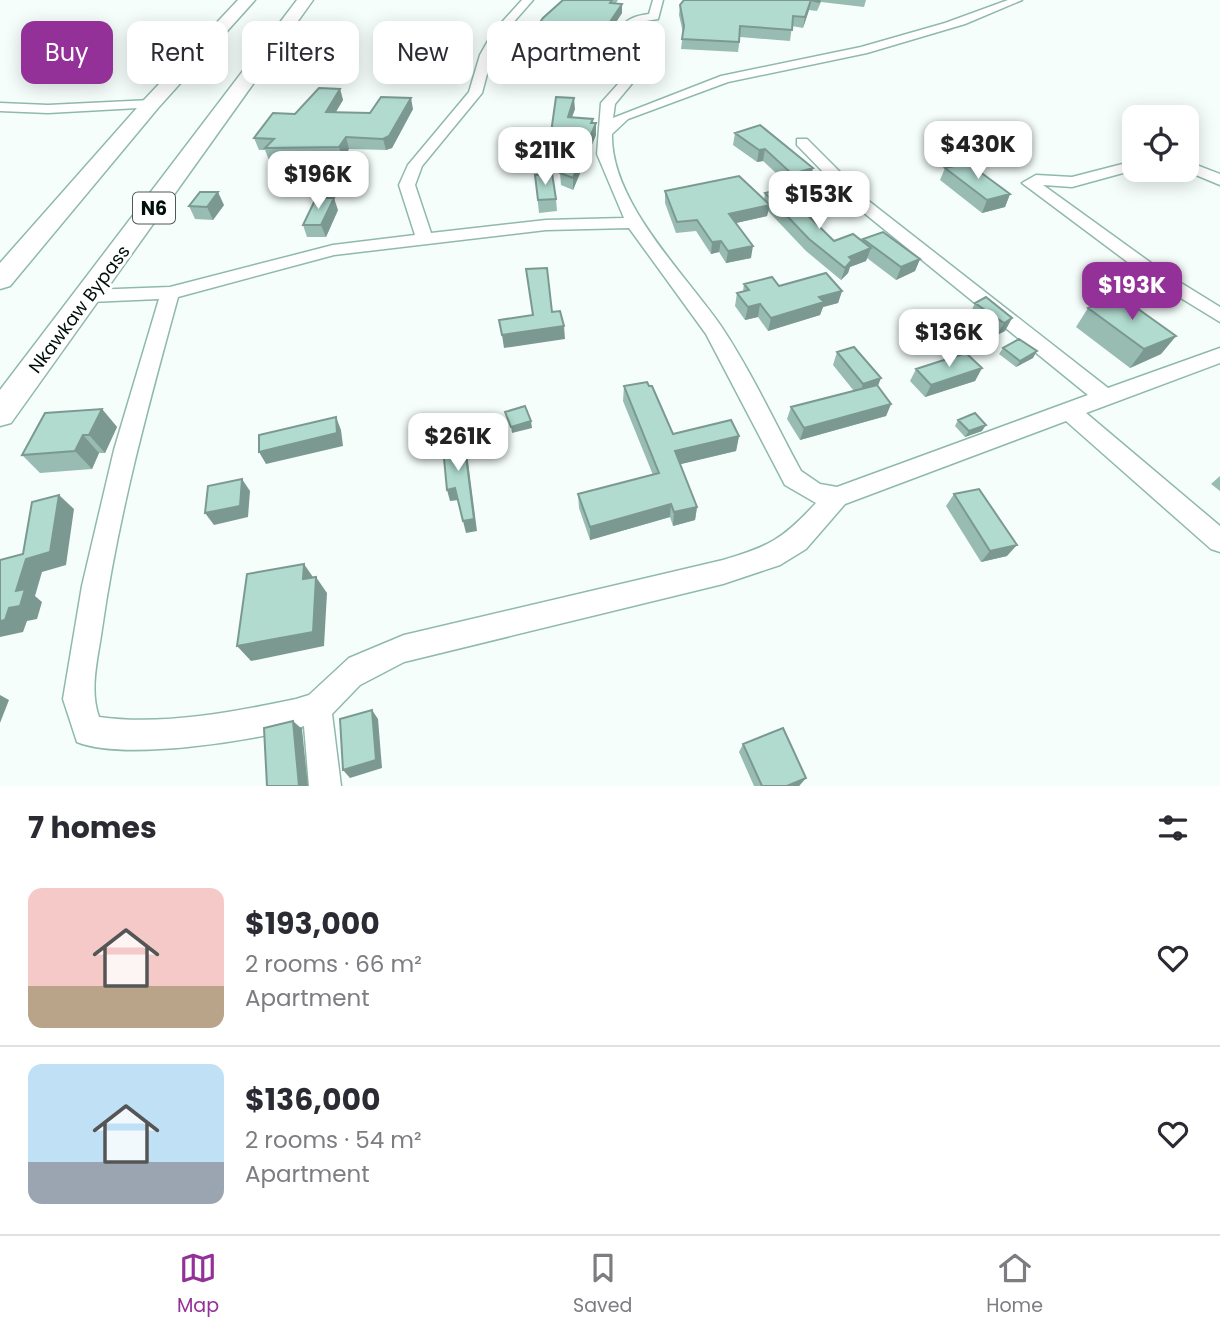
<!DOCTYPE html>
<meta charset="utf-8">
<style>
body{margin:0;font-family:Poppins,sans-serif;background:#f7f7f7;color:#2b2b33;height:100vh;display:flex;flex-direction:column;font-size:26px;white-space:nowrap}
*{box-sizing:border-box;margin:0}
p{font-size:23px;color:#7c7c81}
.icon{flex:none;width:38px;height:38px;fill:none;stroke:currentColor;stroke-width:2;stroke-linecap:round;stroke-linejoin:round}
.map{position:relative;height:786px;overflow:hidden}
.side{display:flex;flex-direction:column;background:#fff;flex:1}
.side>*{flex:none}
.guide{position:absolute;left:21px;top:21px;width:700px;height:63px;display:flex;gap:14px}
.tools{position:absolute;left:1122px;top:105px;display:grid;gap:14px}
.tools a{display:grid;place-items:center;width:77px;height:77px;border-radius:14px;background:#fff;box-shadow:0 4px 18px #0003;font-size:35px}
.price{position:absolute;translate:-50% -60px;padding:0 16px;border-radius:14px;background:#fff;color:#222;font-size:23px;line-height:46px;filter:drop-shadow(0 2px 4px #0008)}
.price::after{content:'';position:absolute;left:50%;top:42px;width:21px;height:16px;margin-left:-10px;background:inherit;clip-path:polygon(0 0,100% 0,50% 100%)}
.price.active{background:#933199;color:#fff}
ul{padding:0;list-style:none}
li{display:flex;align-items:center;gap:21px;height:175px;padding:0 28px}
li+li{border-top:2px solid #e1e1e2}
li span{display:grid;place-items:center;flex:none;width:196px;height:140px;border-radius:14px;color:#555}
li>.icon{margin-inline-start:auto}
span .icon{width:84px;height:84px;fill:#fffc;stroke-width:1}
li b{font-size:30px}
h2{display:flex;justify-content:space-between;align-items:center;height:84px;padding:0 28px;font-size:30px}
.chip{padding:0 24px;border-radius:14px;background:#fff;box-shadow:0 4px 18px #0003;font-size:24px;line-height:63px}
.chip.active{background:#933199;color:#fff}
.dock{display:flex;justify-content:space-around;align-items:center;height:98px;border-top:2px solid #e1e1e2;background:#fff;font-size:19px;color:#7c7c81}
.dock a{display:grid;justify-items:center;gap:4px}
.dock .active{color:#933199}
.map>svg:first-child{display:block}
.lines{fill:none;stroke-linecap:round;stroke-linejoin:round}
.minor-casing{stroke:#90b9ad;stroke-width:3}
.highway-casing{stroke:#90b9ad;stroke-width:3}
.minor{fill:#fff;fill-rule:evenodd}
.highway{fill:#fff;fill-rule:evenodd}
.wall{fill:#98bcb2}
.shaded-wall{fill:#7c9991}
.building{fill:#b1dbcf;stroke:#7c9991;stroke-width:2}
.labels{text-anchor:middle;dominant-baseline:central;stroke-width:6;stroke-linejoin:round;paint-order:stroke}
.far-street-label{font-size:18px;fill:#02100c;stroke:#fff}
.shield{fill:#fff;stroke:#4e5855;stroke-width:2}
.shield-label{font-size:19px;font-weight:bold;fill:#02100c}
</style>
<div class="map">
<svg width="1220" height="786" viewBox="0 0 1220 786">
<rect width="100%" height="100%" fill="#f5fefb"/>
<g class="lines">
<g class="minor-casing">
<path id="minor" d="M522,0H533L504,33L492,55L482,93L422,166L415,185L431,233L546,220L624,218L597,154L601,103L627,74V65L615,56C615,30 622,17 649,14L653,0H663L658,19L640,22L629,31L627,55L639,64V75L615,104L613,118L721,76L861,47L945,23L1008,0H1022L965,24L867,53L728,82L628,119L612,134C610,201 684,273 721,326C751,371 775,423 801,471L820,484L837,487L1088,395L858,208L797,145V139H807L870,202L1108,388L1220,348V363L1086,413L1220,526V552L1211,549L1066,421L845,504L806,549L780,565L723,584L404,662L360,685L332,714L341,786H309L304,726C255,741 124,761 77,742L63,699L82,586L114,450L159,299L90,302L81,296L90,290L170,287L333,245L415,235L399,185L408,165L469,92L480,55L493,32ZM629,228L706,334L785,485L816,503C783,539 770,546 723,560L404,635L349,658L309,695L296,699C234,712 162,726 99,717C89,689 98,658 102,629C118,516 148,406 178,297L334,255L546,230Z
M151,100L156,101V107L48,113L0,111V103L48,105Z
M1134,161V170L1072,187L1043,185L1165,273L1220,307V322L1153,281L1022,183L1036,175L1072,177Z
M1186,161L1220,174V185L1184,170Z"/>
</g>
<g class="highway-casing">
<path id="highway" d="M238,0H255L158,108L10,286L0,289V263L144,100Z
M297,0H313L11,423L0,426V390Z"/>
</g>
<use href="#minor" class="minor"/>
<use href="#highway" class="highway"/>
</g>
<path class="wall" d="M563,0H618L616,3L622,13L610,31L614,32V41L610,56L603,55L595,72L550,68L548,55L554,46L533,43L532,34Z
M684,0H866L864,7L821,2L817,11L809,10L803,28L792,26L790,41L740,37L738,52L681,49L683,33L679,15L680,5Z
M340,89L343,100L336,112L370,113L413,109L392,148L386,150L349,149L343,159L269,160L265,150H259L254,138L295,114Z
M575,109L572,117L596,123V135L573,190L561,185L560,173L569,149L561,148L556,160L550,159L549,147Z
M760,125L810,181L790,186L763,161L757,162L733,145L735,133Z
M945,168L1010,194L1005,207L982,213L940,180Z
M535,175L556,199L557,211L539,213Z
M665,191L764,200L765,193L834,241L863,242V239L920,259L915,271L896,280L867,258L866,261L850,267L848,273L841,280L806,251L768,211L767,216L736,223L751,258L726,263L719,252L711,254L696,231L676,233L665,203Z
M224,205L213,220L195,219L189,206Z
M338,210L326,237H307L303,225Z
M744,284L779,286L842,291L838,303L823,307L820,315L768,331L758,317L745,320L735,306L737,293L743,291Z
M975,303L1012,318L1005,331L997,335L969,316Z
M1088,308L1176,336L1161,354L1130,368L1076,327Z
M1003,348L1033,358L1016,367L999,354Z
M837,352L878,386L891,404L886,416L800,440L787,419L791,407L854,391L833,365Z
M982,368L975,381L925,397L910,381L916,369Z
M624,386L673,434L739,436L736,451L680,464L697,507L695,520L673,526L670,517L590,540L579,508L578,494L653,475L623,401Z
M102,409L117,427L105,453H99L92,469L40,473L22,455Z
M958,420L982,431L965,437L955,426Z
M1220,476V491L1211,484Z
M954,494L1007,556L981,562L946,506Z
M743,744L806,778L799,786H754L739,752Z"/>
<path class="shaded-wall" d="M811,0L809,10L803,28L805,17Z
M622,4V13L604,41V31Z
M614,32V41L610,56V46Z
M603,46V55L595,72V62Z
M340,89L343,100L329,123L326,112Z
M411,98L413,109L392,148L386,150L383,139Z
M574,98L575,109L568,128V117Z
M593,119V130L596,123V135L573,190V178Z
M346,137L349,149L343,159L339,147Z
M560,137L561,148L556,160L555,149Z
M765,149L763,161L757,162L759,150Z
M813,168L810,181L790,186L792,174Z
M218,192L224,205L213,220L207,207Z
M1010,194L1005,207L982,213L987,200Z
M334,198L338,210L326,237L321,225Z
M770,205L767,216L727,225L729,214Z
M721,241L719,252L711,254L712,242Z
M753,246L751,258L726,263L728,251Z
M871,248L866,261L850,267L848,273L841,280L849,257Z
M920,259L915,271L896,280L901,267Z
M842,291L838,303L823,307L820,315L768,331L771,318L819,297Z
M760,304L758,317L745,320L748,307Z
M1012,318L1005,331L997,335L1004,323Z
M564,326L565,339L504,348L502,335Z
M1176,336L1161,354L1130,368L1144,349Z
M1037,351L1033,358L1016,367L1020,361Z
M982,368L975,381L925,397L931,385Z
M881,378L876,391L859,396L863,384Z
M891,404L886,416L800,440L804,428Z
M102,409L117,427L105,453L89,435Z
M336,417L341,430L343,446L266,464L259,452Z
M531,421L532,428L512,433L511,427Z
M986,425L982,431L965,437L969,431Z
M463,433L466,446L477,531L466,533L463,521Z
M83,435L99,453L92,469L75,451Z
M739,436L736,451L673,466L675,451Z
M242,479L250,491L248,517L214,525L205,513Z
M455,488L459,500L450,501L447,490Z
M59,495L74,509L66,565L42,572L35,596L42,602L37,619L27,621L23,632L0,637V621L16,591L26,559Z
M671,504L670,517L590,540V527Z
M697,507L695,520L673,526L674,512Z
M1017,545L1007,556L981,562L990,551Z
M304,564L315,580L303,579Z
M316,577L327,593L324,646L251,661L237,646Z
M0,695L9,700L0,723Z
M372,710L378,719L382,768L350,778L343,770Z
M293,721L302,729L308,786H299Z
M806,778L799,786H787Z"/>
<path class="building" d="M563,0H612L610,3L622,4L604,31L614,32L610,46H603L595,62L549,59L551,55H548L560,37L532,34L543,18Z
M684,0H820L819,2L811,0L805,17L793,16L792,30L740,26L739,42L682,39L684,26L680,5Z
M319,88L340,89L326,112L370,113L381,97L411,98L389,136L383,139L346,137L339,147L265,148L274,139L254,138L273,113L295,114Z
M556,97L574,98L568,117L593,119L591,123H596L573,178L560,173L574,138L560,137L555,149L549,147Z
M760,125L813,168L792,174L765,149L759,150L735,133Z
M968,163L1010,194L987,200L945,168Z
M552,173L556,199L538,200L535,175Z
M739,176L770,205L729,214L753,246L728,251L721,241L712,242L697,220L677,222L665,191Z
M781,189L834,241L853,234L871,248L849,257L852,260L845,268L809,239L765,193Z
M200,192H218L207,207L189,206Z
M316,198H334L321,225H303Z
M883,232L920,259L901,267L863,239Z
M547,268L552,312L560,311L564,326L502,335L499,320L533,315L526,269Z
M826,273L842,291L819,297L824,302L771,318L760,304L748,307L737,293L749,290L744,284L772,277L779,286Z
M1120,296L1176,336L1144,349L1088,308Z
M986,297L1012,318L1004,323L975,303Z
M1019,339L1037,351L1020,361L1003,348Z
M854,347L881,378L863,384L837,352Z
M966,353L982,368L931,385L916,369Z
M647,382L649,386H652L673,434L731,420L739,436L675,451L697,507L674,512L671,504L590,527L578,494L659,473L624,386Z
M877,385L891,404L804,428L791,407Z
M525,406L531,421L511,427L505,412Z
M102,409L89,435H83L75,451L22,455L45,413Z
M975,413L986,425L969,431L958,420Z
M336,417L337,433L259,452V435Z
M463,433L474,519L463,521L455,488L447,490L442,437Z
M242,479L240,506L205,513L208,486Z
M979,489L1017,545L990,551L954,494Z
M59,495L50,552L26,559L16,591L25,589L20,606L9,608L5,620L0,621V560L23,554L32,502Z
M304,564L303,579L316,577L313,632L237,646L247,574Z
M372,710L376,760L343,770L340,719Z
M293,721L299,786H267L264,728Z
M783,728L806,778L787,786H762L743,744Z"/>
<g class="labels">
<g class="far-street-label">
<text transform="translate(79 309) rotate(-53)">Nkawkaw Bypass</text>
</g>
<rect class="shield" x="133" y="192.5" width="42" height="31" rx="5"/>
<g class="shield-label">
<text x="154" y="208">N6</text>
</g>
</g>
</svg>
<div class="tools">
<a><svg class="icon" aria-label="locate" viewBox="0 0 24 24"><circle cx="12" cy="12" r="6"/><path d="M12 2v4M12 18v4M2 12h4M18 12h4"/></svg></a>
</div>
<b class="price" style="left:978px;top:181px">$430K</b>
<b class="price" style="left:545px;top:187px">$211K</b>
<b class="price" style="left:318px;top:211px">$196K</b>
<b class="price" style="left:819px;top:231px">$153K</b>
<b class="price active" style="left:1132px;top:322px">$193K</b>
<b class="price" style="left:949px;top:369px">$136K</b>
<b class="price" style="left:458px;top:473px">$261K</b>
<div class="guide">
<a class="chip active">Buy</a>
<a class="chip">Rent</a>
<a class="chip">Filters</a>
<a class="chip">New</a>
<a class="chip">Apartment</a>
</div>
</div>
<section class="side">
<h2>7 homes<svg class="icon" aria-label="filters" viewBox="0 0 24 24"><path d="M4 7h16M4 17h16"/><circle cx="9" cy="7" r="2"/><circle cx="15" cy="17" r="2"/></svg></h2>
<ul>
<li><span style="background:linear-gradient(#f6c9c9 70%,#b9a48a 0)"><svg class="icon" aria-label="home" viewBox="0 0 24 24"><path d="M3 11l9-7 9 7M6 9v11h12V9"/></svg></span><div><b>$193,000</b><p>2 rooms · 66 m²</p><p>Apartment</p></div><svg class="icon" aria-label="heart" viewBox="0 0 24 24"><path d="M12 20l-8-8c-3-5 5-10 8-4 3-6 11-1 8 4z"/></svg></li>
<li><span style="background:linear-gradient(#bfe0f5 70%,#9aa5b1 0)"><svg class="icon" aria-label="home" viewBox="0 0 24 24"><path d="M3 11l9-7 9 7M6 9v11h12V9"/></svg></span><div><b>$136,000</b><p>2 rooms · 54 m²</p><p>Apartment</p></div><svg class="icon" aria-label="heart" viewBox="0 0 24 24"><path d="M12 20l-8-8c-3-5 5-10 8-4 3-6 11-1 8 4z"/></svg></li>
</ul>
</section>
<nav class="dock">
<a class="active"><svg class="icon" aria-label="map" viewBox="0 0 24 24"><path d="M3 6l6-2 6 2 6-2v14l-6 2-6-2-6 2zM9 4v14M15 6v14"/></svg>Map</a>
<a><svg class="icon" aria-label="saved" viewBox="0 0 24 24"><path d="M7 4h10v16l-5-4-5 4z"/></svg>Saved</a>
<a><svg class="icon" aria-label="home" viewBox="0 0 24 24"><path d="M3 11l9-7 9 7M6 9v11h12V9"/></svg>Home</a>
</nav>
